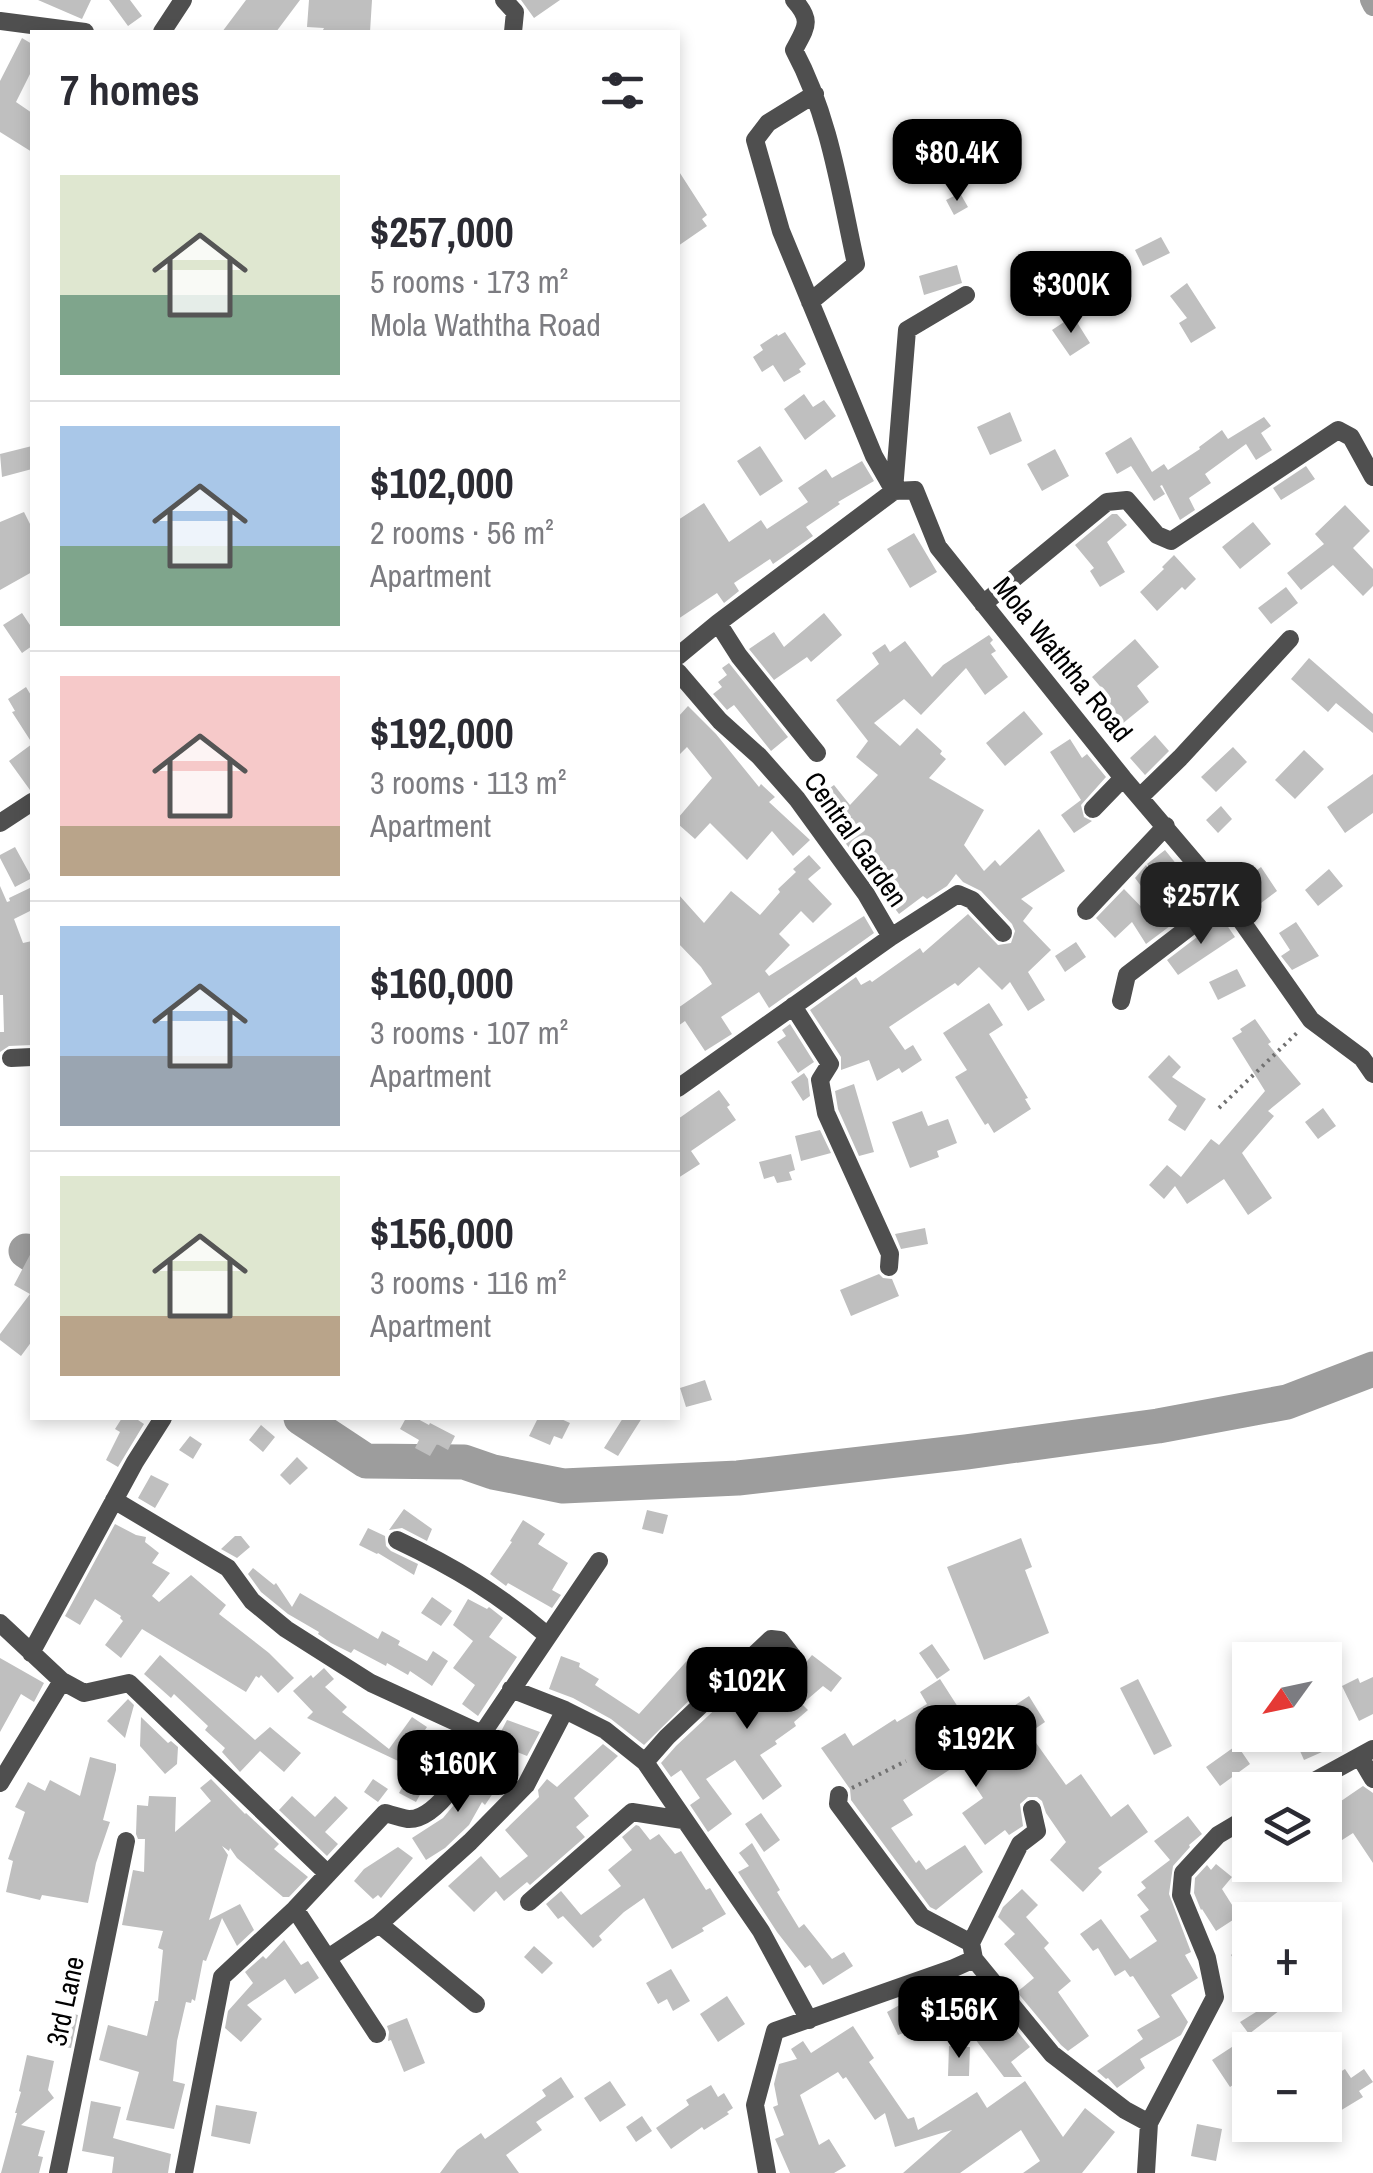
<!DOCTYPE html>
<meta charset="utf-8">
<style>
body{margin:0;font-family:"Archivo Narrow",sans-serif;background:#f2f2f3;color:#2b2b33;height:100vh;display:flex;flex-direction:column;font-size:38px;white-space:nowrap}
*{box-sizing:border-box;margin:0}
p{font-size:32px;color:#7c7c81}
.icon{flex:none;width:55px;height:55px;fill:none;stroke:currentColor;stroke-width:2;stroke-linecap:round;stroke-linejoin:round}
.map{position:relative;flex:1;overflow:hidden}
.details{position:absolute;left:30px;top:30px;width:650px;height:1390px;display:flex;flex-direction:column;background:#fff;border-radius:0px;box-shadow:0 5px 15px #0003}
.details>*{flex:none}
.needle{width:65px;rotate:237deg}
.tools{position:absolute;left:1232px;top:1642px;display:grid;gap:20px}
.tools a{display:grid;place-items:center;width:110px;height:110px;border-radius:0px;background:#fff;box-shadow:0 5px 15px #0003;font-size:50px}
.price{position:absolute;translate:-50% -85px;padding:0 22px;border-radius:20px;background:#000;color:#fff;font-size:32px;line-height:65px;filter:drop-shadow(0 2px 5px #0008)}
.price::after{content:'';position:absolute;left:50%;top:60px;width:30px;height:22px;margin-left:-15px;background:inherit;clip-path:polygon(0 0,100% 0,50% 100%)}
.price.current{background:#222;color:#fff}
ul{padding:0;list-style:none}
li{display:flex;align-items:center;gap:30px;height:250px;padding:0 30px}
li+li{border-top:2px solid #e1e1e2}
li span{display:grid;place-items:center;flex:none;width:280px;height:200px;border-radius:0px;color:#555}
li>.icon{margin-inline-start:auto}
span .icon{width:120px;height:120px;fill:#fffc;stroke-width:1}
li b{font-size:42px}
h2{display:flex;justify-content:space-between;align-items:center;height:120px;padding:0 30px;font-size:42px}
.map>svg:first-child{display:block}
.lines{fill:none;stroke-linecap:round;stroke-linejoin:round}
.canal{stroke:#9d9d9d;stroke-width:20}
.river{stroke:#9d9d9d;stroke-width:35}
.building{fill:#bfbfbf}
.path{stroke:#717171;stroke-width:4;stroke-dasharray:2.5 5;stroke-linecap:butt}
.street{stroke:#4f4f4f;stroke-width:18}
.labels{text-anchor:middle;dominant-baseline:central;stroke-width:8;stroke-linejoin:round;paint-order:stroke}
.street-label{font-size:28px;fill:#000;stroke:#fff}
</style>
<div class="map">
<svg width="1373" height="2173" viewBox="0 0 1373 2173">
<rect width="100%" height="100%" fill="#fff"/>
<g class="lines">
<path class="canal" d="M1370,0L1373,6"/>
<path class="river" d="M26,1251L32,1255
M301,1418L366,1461L464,1462L493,1472L563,1486L738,1478L966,1452L1158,1426L1287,1402L1373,1369"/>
</g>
<path class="building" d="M38,0H91L82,19Z
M109,0H130L142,16L128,26Z
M246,0H300L276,32H222Z
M309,0H372L370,32H322L324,28L307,27Z
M521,0H560L534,18Z
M22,38L32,44V70L16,102L32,113V152L0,132V81Z
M678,170L707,215L702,219L707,226L678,246Z
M960,193L968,207L954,215L946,200Z
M1161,237L1170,253L1143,266L1135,250Z
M957,265L962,283L924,295L919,276Z
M1187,283L1216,328L1191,343L1179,323L1187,318L1170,296Z
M1073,316L1090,343L1070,356L1052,330Z
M785,332L806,364L799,369L801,372L784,382L773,365L762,372L753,357L763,350L760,345L777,334L778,336Z
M804,394L813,407L824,400L836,416L805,440L784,409Z
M1010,412L1022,441L990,455L977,427Z
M1264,417L1271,426L1261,433L1272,450L1256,460L1246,444L1205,474L1211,483L1189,498L1195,510L1180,520L1162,485L1160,486L1165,494L1154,501L1131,466L1117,474L1105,453L1131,437L1152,472L1164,464L1168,470L1200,449L1199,447L1222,430L1228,439Z
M32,446V469L2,477L0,454Z
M760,446L783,481L760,496L737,461Z
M1055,449L1069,476L1042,491L1027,464Z
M862,461L874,481L838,502L840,504L806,527L813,536L773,564L770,559L734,583L739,591L724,603L717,593L678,619V520L704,503L729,542L761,520L767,529L808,502L798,488L826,469L832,478Z
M1306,466L1315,479L1281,500L1273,488Z
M1345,505L1370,531L1353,548L1373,569V586L1363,596L1333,565L1301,590L1287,573L1324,544L1315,534Z
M24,512L32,528V572L0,590V522Z
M1112,514H1117L1127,525L1107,542L1125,572L1100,587L1090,571L1094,568L1075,545Z
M1253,522L1271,544L1240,569L1222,547Z
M914,533L937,572L910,588L887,549Z
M1174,555L1196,579L1185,590L1182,587L1157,611L1140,592L1164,569L1162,567Z
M1286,587L1298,603L1271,624L1258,608Z
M22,613L32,628V646L22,653L3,625Z
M824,613L842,635L811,662L807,657L774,680L749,649L774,632L784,647Z
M989,635L993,640L990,643L996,651L991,654L1008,677L985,695L966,668L921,715L904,699L874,723L900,746L917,728L942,751L940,754L946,759L929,778L984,810L964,845L984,871L995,860L1000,866L1039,829L1065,871L1021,899L1033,908L1023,921L1051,950L1028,972L1045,1000L1028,1011L1010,982L1002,990L979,967L958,986L955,983L889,1027L905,1050L913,1045L922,1060L902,1073L899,1068L877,1081L869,1060L841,1070V1057L810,1010L856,977L861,985L870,980L872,982L920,948L923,953L968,914L998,945L1011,943L1015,931L1012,924L981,891L963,882L956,874L947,886L927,899L923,896L899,914L816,804L819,801L816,798L834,785L850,805L878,775L856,757L868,741L836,700L879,664L872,653L885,644L890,652L905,641L932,677L943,665Z
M1135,639L1159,667L1137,686L1149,702L1122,724L1105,704L1111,699L1092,677Z
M1309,658L1373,714V733L1336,703L1328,712L1291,679Z
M729,663L788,737L771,751L734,705L727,710L713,694L722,687L718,682L727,675L722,668Z
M26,687L32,697V743L12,712L15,711L8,699Z
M688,706L716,734L759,787L761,784L775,797L769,802L810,840L793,856L772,831L747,860L710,823L695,839L678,824V818L712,778L687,747L678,756V717Z
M1024,711L1043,734L1005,766L986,743Z
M1155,735L1169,751L1145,775L1130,758Z
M1070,739L1082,758L1087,754L1106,777L1081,805L1084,817L1092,821L1074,833L1061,815L1081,800L1050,752Z
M32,744V790H30L9,761Z
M1233,747L1247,762L1216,792L1201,777Z
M1304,750L1324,769L1295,799L1275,780Z
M1373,774V813L1345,833L1327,807Z
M1221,806L1232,819L1218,833L1206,820Z
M15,847L32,878L15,887L0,858V855Z
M1165,850L1186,876L1168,891L1147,864Z
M809,855L821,868L808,879L832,904L813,923L801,911L779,934L790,945L765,971L769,976L864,916L874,933L769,1008L759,992L721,1017L732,1034L705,1051L685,1021L678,1026V1008L712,984L701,967L678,943V894L704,923L731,891L760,915L780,892L778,889L796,872L793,869Z
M1146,865L1155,875L1141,886L1135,878Z
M1261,867L1277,891L1261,903L1244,880Z
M1329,869L1343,886L1318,906L1305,890Z
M0,886L7,902L10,901L9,898L32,887V910L14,919L23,943L32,941V1045L9,1046L0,1052V1032H4L3,995H0Z
M1124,889L1153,919L1189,895L1198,905L1146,944L1132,922L1115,938L1096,918Z
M1222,918L1235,937L1178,975L1167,960Z
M1296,922L1319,956L1292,970L1281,956L1290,950L1279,933Z
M1076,942L1086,957L1065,972L1055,956Z
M1237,969L1246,986L1218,1000L1209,982Z
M989,1003L1003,1025L989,1034L1028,1098L1025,1099L1031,1109L994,1133L988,1123L985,1125L955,1077L967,1070L943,1033Z
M1255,1019L1271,1042L1268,1044L1301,1084L1268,1111L1274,1116L1242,1153L1272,1198L1248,1215L1224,1179L1187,1204L1175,1186L1164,1199L1149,1185L1167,1165L1181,1177L1211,1139L1219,1145L1265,1091L1232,1038L1242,1032L1240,1029Z
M790,1024L814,1062L798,1073L777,1042L786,1036L782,1030Z
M1169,1055L1181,1067L1172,1077L1206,1099L1185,1131L1168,1120L1177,1106L1148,1077Z
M804,1073L808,1079L810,1096L803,1101L791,1082Z
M854,1084L874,1152L859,1156L838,1109L835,1091Z
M719,1090L730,1105L727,1107L736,1120L691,1151L700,1164L678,1178V1119Z
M1323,1108L1336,1126L1318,1139L1305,1122Z
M922,1111L928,1126L948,1119L957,1143L937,1151L939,1157L910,1168L892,1122Z
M820,1130L831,1153L801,1161L795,1136Z
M791,1154L795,1170L789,1172L792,1180L777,1183L774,1176L764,1179L759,1162Z
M925,1228L928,1244L901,1249L895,1234Z
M32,1251V1341L21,1356L0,1340V1334L30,1294L14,1285Z
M879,1274L883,1278L892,1279L899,1296L851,1316L840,1290Z
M705,1380L712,1400L686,1407L680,1388Z
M122,1418H135L144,1424L118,1467L106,1460L120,1432L115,1429Z
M406,1418H416L429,1425L430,1423L455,1436L448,1450L437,1444L430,1456L415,1448L419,1440L400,1429Z
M538,1418H559L570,1423L562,1439L554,1436L550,1445L529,1436Z
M623,1418H642L618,1456L604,1448Z
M261,1425L275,1437L263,1452L249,1440Z
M190,1436L202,1444L193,1459L179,1450Z
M297,1457L308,1468L290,1485L280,1475Z
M151,1475L169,1484L155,1508L138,1498Z
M404,1509L432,1529L427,1541L402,1528L389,1530Z
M647,1510L668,1515L663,1534L642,1529Z
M523,1520L545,1534L538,1544L568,1563L552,1590L561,1595L552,1608L508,1583L506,1586L490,1574L512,1542L510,1541Z
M115,1524L136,1535L146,1537L145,1542L159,1553L152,1563L170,1573L152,1596L159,1602L191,1575L226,1605L219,1614L269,1653L294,1678L278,1693L261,1675L259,1678L256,1676L246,1692L142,1629L121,1658L105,1645L123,1621L120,1618L121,1616L95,1599L80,1625L65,1616Z
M368,1528L385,1536L386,1546L391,1551L418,1564L414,1575L378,1553L377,1554L359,1545Z
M235,1536H241L250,1547L237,1558L221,1549Z
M1021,1538L1032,1567L1025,1570L1049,1633L984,1660L947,1567Z
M253,1568L274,1585L276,1583L292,1607L300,1593L378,1639L382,1631L400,1641L398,1645L427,1661L433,1651L448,1661L432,1686L410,1671L408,1675L387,1663L386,1666L354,1649L351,1653L331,1643L318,1634L319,1632L288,1614L261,1592L248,1574Z
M432,1597L452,1611L441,1626L421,1613Z
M468,1599L487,1609L489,1607L503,1618L489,1637L517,1657L478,1716L462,1704L475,1685L453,1668L473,1641L453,1625Z
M932,1644L950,1670L937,1679L919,1653Z
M693,1654L716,1674L644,1745L611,1719L573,1698L549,1689L561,1656L580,1663L579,1667L599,1679L595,1685L639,1714Z
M774,1654L794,1677L812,1655L842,1678L831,1692L823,1686L802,1704L808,1710L794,1722L796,1726L775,1741L777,1744L760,1755L782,1786L763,1800L735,1760L706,1779L732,1814L708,1832L690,1805L700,1798L681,1770L671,1777L661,1763L676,1746Z
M160,1655L255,1740L270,1727L301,1753L284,1772L260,1751L240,1772L222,1752L225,1748L205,1730L208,1726L174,1694L171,1698L144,1674Z
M0,1658L44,1683L34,1702L21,1694L0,1732Z
M324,1668L334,1679L325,1687L347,1707L342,1712L389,1749L412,1717L427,1727L425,1730L461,1751L449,1771L437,1764L416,1802L399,1793L413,1768L307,1718L313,1712L293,1691L311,1675L313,1678Z
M1373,1677V1714L1359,1721L1342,1686L1358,1678L1360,1683Z
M940,1679L974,1732L1029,1696L1045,1722L1029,1733L1066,1785L1081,1774L1111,1817L1128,1804L1148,1832L1098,1868L1102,1872L1083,1892L1050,1860L1066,1842L1046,1813L1042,1801L1037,1797H1028L1020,1804L1023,1826L1009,1835L1005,1830L985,1845L962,1813L983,1798L960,1763L903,1800L913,1815L891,1828L916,1863L919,1860L926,1870L965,1845L983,1872L936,1910L930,1907L851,1800L850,1789L821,1748L845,1733L853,1746L895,1719L897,1722L927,1704L920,1692Z
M1138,1679L1172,1746L1154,1755L1120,1688Z
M128,1699L134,1705L125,1738L107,1721Z
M141,1717L168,1743L171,1741L178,1747L177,1764L165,1774L140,1746Z
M507,1720L540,1732L527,1756L495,1743Z
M1293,1735H1325L1331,1748L1304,1760Z
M603,1744L618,1756L574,1798L589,1816L576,1827L585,1837L530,1885L527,1882L504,1901L496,1891L474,1912L448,1886L481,1856L500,1878L528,1856L505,1830L539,1797L538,1790L547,1779L557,1787Z
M1237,1745L1250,1764L1220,1786L1206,1767Z
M90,1757L116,1764V1770L103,1820L110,1822L96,1863L88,1903L42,1895L40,1900L6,1892L13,1861L8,1859L25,1812L15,1807L28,1782L45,1791L50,1780L80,1796Z
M481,1765L502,1780L485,1805L482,1802L469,1825L445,1848L426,1860L412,1838L443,1818L463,1794Z
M211,1779L245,1814L246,1813L279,1844L274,1849L308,1877L289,1897H283L237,1858L230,1848L229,1851L222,1846L228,1855L209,1920L240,1904L254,1930L237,1946L222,1918L206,1961L203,1960L195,2001L192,1999L191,2003L186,2002L177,2041L173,2081L185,2084L174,2129L126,2120L139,2072L99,2060L108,2025L147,2036L155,2001H158L163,1950L158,1948L163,1931L122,1925L133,1870L144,1872L145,1839H138L136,1834L137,1805L148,1806L149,1796L176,1797L175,1832L211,1801L200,1788Z
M373,1779L388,1789L378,1802L364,1792Z
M1363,1786L1373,1793V1863L1353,1833L1325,1851V1812Z
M292,1796L315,1817L335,1796L348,1808L325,1832L338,1844L327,1856L279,1810Z
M761,1813L780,1840L764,1852L745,1824Z
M1188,1816L1202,1834L1189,1845L1190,1847L1173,1866L1169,1894L1191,1952L1185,1955L1198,1978L1171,1995L1188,2022L1181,2035L1140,2059L1145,2068L1117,2088L1108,2078L1106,2079L1097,2071L1143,2039L1137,2030L1160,2017L1133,1976L1130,1977L1125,1970L1115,1976L1098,1948L1093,1951L1080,1934L1101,1919L1130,1959L1157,1941L1140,1916L1149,1910L1137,1895L1146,1888L1141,1882L1170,1860L1154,1841Z
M636,1825L639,1826L650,1840L659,1834L675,1854L681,1851L706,1890L710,1888L726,1914L702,1928L704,1931L672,1949L644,1898L624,1912L599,1936L602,1940L593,1948L563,1916L558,1919L546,1904L561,1891L581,1915L621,1886L608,1870L632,1850L622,1837Z
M752,1843L780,1890L777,1892L799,1928L804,1924L832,1959L844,1952L853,1966L823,1985L810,1965L805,1968L777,1932L738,1872L749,1866L739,1853Z
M398,1847L413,1858L381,1898L378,1895L373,1899L354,1881L364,1869Z
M1216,1864L1232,1877L1222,1889L1239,1916L1216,1931L1202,1909L1201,1910L1194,1893L1195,1878L1207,1865L1211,1870Z
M1022,1889L1038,1905L1026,1917L1049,1943L1044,1948L1071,1981L1058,1992L1089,2036L1068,2051L1061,2045L1017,1992L1034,1978L1004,1944L1015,1934L998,1917L1003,1907Z
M1250,1937V1985L1231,1955Z
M284,1940L301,1965L308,1961L319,1978L295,1994L285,1979L247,2005L262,2019L241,2042L225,2028L228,2011L253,1983L245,1972L263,1956L266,1959Z
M534,1946L553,1963L542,1974L524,1957Z
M671,1969L690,2001L673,2011L667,1999L658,2004L646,1983Z
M973,1977L979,1985L987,2008L995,2004L1030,2047L1011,2062L1022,2077H1004L956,2014L898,2035L887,2012L914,1997Z
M1256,1995H1274L1284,2007L1249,2034L1240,2022L1264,2007Z
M727,1996L745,2024L718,2042L700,2014Z
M60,2011L78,2015L71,2048L54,2045Z
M407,2018L425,2063L404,2072L391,2040L388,2041L389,2032L387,2026Z
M853,2026L874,2058L869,2062L908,2119L914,2117L918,2130L977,2092L987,2108L1025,2081L1063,2137L1085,2108L1115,2132L1082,2173H1023L1040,2161L1021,2130L960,2173H903L952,2130L895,2147L885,2113L875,2120L846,2077L843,2079L838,2072L800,2095L819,2145L829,2139L846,2166L834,2173H790L775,2139L784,2135L773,2107L778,2105L774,2084L779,2064L797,2059L791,2049L803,2041L811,2053Z
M1238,2043L1250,2060V2073L1230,2087L1212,2060Z
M949,2046L970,2047L969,2076H948Z
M27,2055L54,2061L48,2090L54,2098L21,2125L45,2131L38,2156L43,2157L39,2173H1L17,2113H15L21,2092L19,2091Z
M1345,2069L1351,2078L1364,2069L1373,2082L1359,2091L1363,2097L1325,2120V2081Z
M561,2077L574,2097L536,2122L542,2130L506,2155L519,2173H440L457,2150L481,2133L485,2139L546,2096L542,2090Z
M610,2081L626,2105L600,2122L584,2098Z
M711,2085L718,2097L724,2093L733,2108L727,2112L729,2114L704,2130L702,2127L671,2149L656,2128L689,2105L686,2100Z
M91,2101L121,2107L113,2138L171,2154L168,2173H112L114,2157L82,2151Z
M216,2105L257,2112L250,2144L211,2136Z
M642,2116L652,2131L636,2142L626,2127Z
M1197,2124L1222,2129L1216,2161L1191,2156Z"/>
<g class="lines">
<path class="path" d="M1219,1108L1300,1030
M852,1788L906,1761"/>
<path class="street" d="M504,0L515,12L513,32
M794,0C813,21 806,27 794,50C830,117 840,192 856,264L810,302
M0,21L85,32
M162,32L183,0
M815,94L768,123L755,140L781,231L874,456L894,491
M894,490L907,330L966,295
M983,604L1107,502L1127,500L1157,535L1171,541L1338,430L1351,437L1373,477
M718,623L739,656L817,753
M678,656L718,623L894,491L915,490L938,547L1123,778L1226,899L1311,1020L1362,1058L1373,1074
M678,672L720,721L759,756L797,799L866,894L891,937L678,1088
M1140,797L1180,758L1290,639
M1093,809L1123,778
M0,823L32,802
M1086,911L1166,826
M891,937L958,894L972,900L1003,933
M1121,1001L1127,975L1226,899
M793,1006L830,1064L820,1080L826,1113L890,1254L889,1267
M11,1058L32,1057
M114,1500L228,1568L252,1601L286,1629L371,1683L482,1734
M397,1540C454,1567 499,1594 548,1636
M0,1623L62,1681L84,1693L129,1683L328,1874
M31,1653L135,1462L163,1418
M511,1689L565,1710L605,1730L645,1762L761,1931L809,2020
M1360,1757L1373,1779
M645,1762L667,1737L771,1639L780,1640L793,1657
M0,1783L62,1681
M1298,1790L1373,1749
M839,1795L838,1804L922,1917L971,1943
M1032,1809L1037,1831L1020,1844L971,1943L974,1959L1052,2054L1125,2110L1149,2123
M529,1902L632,1812L683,1820
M295,1909L377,2034
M379,1924L476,2004
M328,1958L379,1924L470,1842L526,1785L565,1710
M58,2173L126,1841
M184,2173L222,1977L295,1909L385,1813C392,1815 401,1818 408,1819C438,1821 474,1759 482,1734L599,1561
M767,2173L755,2105L775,2031L954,1968L974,1959
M1146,2173L1149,2123L1215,1997L1207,1958L1181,1895L1183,1873L1218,1835L1250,1816"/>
</g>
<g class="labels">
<g class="street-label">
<text transform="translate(1063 659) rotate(51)">Mola Waththa Road</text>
<text transform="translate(856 839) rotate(55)">Central Garden</text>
<text transform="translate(65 2001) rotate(-78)">3rd Lane</text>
</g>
</g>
</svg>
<div class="tools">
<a><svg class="needle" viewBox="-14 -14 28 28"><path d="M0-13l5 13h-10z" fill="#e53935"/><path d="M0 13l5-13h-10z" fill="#7c7c81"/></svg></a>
<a><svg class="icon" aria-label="layers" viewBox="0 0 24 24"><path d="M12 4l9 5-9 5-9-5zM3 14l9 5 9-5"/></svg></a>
<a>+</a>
<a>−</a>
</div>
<b class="price" style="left:957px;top:204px">$80.4K</b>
<b class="price" style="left:1071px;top:336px">$300K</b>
<b class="price current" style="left:1201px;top:947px">$257K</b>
<b class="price" style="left:747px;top:1732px">$102K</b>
<b class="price" style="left:976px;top:1790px">$192K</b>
<b class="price" style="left:458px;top:1815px">$160K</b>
<b class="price" style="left:959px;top:2061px">$156K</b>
<section class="details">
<h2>7 homes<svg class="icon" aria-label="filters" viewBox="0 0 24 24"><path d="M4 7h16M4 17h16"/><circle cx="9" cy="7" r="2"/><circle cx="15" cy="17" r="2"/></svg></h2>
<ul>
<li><span style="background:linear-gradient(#dfe7d0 60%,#7fa58c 0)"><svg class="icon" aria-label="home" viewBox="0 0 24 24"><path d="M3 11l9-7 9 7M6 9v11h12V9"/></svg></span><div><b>$257,000</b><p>5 rooms · 173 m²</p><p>Mola Waththa Road</p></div></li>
<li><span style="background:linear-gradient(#a9c7e8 60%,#7fa58c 0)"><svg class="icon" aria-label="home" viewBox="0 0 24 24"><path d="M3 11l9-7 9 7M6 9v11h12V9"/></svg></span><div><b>$102,000</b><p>2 rooms · 56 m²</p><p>Apartment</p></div></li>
<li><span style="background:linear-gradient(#f6c9c9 75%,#b9a48a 0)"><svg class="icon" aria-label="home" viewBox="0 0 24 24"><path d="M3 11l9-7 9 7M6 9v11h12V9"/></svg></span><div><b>$192,000</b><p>3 rooms · 113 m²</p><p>Apartment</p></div></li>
<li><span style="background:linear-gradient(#a9c7e8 65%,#9aa5b1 0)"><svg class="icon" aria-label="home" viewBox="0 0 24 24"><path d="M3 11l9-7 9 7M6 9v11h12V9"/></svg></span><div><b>$160,000</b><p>3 rooms · 107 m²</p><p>Apartment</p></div></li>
<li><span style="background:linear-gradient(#dfe7d0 70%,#b9a48a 0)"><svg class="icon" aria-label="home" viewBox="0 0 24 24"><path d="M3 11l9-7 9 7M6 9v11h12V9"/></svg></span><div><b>$156,000</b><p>3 rooms · 116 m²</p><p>Apartment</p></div></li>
</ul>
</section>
</div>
